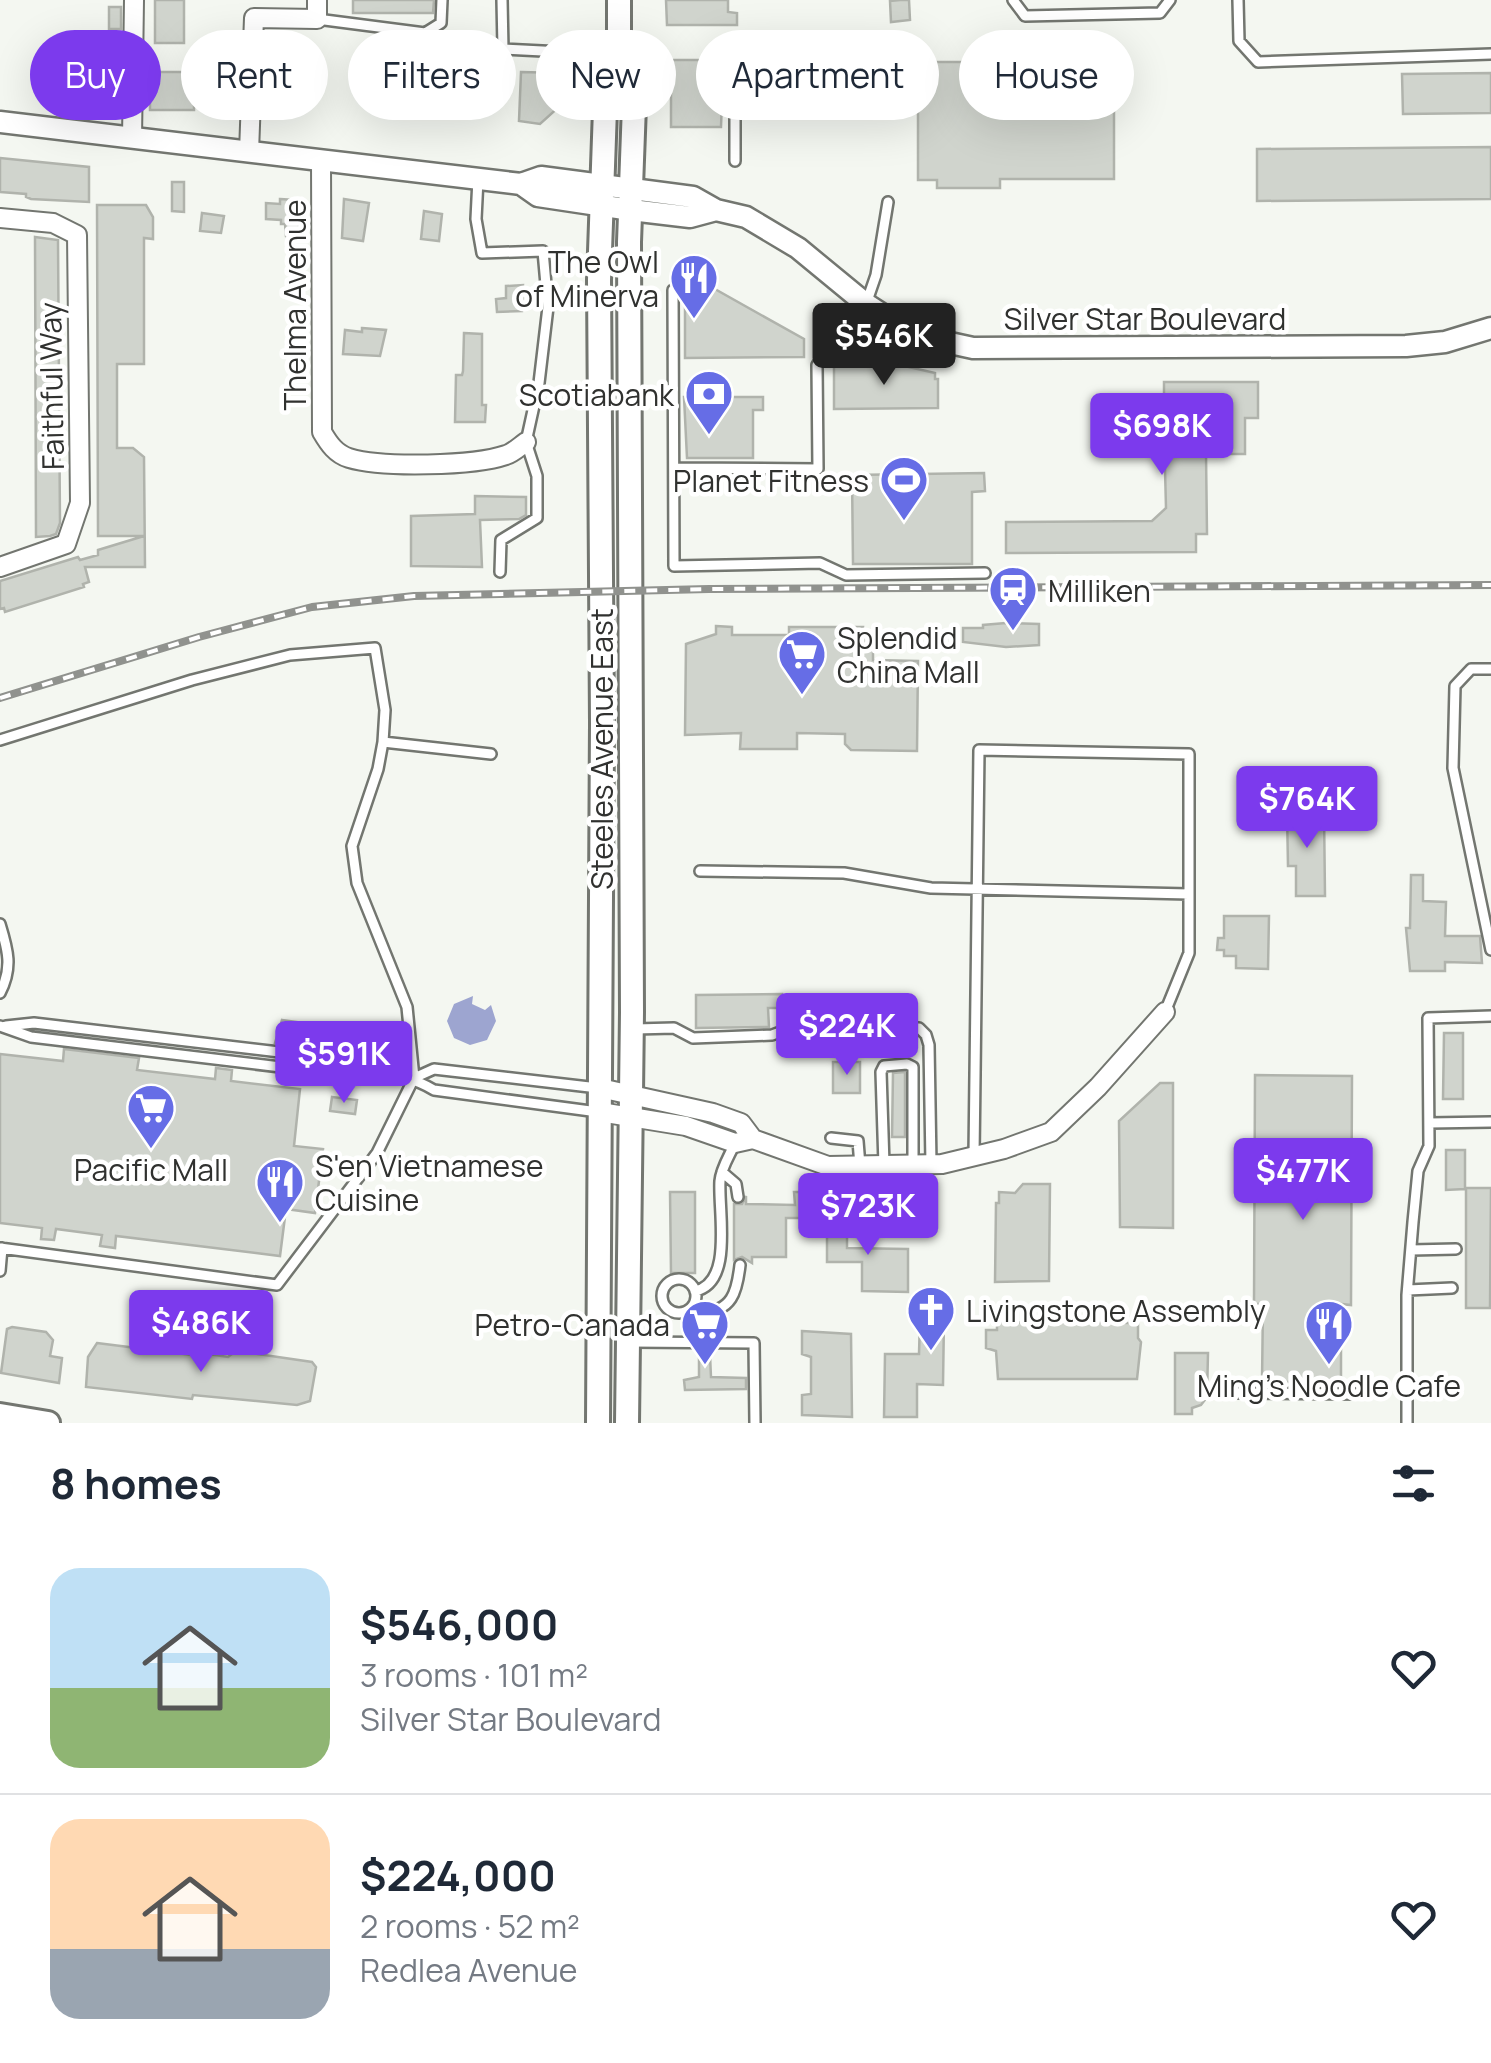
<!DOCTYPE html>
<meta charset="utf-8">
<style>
body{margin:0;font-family:Manrope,sans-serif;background:#f2f2f3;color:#1f2937;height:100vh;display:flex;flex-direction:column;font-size:38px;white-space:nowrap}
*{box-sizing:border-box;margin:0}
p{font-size:32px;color:#747a83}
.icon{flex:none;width:55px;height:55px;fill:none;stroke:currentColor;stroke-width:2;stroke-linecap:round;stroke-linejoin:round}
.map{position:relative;height:1423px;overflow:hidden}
.drawer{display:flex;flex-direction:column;background:#fff;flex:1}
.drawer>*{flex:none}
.hud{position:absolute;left:30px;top:30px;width:1432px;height:90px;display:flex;gap:20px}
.price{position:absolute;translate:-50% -85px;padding:0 22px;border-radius:10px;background:#7c3aed;color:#fff;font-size:32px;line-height:65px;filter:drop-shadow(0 2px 5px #0008)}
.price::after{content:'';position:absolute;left:50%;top:60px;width:30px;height:22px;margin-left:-15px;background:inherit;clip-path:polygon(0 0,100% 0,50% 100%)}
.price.selected{background:#222;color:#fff}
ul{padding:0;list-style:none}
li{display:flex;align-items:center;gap:30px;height:250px;padding:0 50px}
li+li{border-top:2px solid #e0e1e3}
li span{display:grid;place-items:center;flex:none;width:280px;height:200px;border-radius:30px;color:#555}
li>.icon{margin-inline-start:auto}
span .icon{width:120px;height:120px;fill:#fffc;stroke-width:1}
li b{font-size:42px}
h2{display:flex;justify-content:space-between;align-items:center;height:120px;padding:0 50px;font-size:42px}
.tag{padding:0 35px;border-radius:45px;background:#fff;box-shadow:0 10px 40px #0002;font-size:35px;line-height:90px}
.tag.selected{background:#7c3aed;color:#fff}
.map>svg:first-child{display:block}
.water{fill:#9da5d0}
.building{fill:#d0d4cd;stroke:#b0b3ac;stroke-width:2.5}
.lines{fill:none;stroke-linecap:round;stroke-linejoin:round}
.service-casing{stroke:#737670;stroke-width:14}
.minor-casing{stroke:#737670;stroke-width:22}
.tertiary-casing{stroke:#737670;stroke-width:25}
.secondary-casing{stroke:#737670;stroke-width:28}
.service{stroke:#fff;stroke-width:9}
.minor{stroke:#fff;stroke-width:18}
.tertiary{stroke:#fff;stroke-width:20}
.secondary{stroke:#fff;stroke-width:22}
.rail-casing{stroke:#90928e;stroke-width:8}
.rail{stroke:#fff;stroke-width:4;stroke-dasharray:11;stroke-linecap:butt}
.labels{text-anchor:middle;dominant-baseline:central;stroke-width:9;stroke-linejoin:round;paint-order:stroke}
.poi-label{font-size:30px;fill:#30312f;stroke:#fff;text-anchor:end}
.street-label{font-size:30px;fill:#30312f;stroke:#fff}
</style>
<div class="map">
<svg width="1491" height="1423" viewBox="0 0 1491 1423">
<rect width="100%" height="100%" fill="#f4f7f1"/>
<path class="water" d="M473,996L472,1004L485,1010L491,1005L496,1021L487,1040L470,1045L454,1038L447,1021L454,1004Z"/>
<path class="building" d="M155,0H184V43H155Z
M353,0H434L433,13H353Z
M666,0H728V12L737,13V25H667Z
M900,0H909L910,20L891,22L890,1Z
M109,7H121V29H109Z
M989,42H1010V61H1114V179H1000V188H937V180H918V62H989Z
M671,60H718L716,81L722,100L721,127H671Z
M96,67L114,68L110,89L96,88Z
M150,72H216V80L227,76L226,100L224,105L194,104V110H150Z
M521,72L561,73V105L540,124L519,121Z
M1491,73V113L1403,114L1402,74Z
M380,77L399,79L396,107L377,105Z
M275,81L297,82L292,111L276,110Z
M1491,147V199L1257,201V149Z
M0,158L89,167V202L31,199L26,197V194L0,192Z
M172,182H184V212L172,211Z
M280,199L295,200V205H300L298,237L286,236L285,224H281V220L266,219V203L280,204Z
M344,199L369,203L363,241L342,238Z
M97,205H146L153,217V239L144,238V364H117V448H133L144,457L145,567H85L89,582L83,584L84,587L5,612L4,608L0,609V581L78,557L80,560L98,555V550L144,536H98Z
M424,211L442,214L439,241L421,239Z
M202,213L224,216L221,233L200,231Z
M35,237L58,240L60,523L56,534L50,536L36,537Z
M685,279H697L804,339V357L685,358Z
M523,285L522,311L497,312L496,299L506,298V286Z
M362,328L386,330L380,356L343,354L345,330L362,332Z
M464,333L482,334V405H486L485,422H455L456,375H462L463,371Z
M834,365H900L935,373V379H938V408L834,409Z
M1164,382H1258V418H1245V454H1206L1207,534H1196V552L1006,553V522L1152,521L1166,508L1164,431L1159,417L1164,405Z
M684,397H763V410H753V458H687Z
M984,473L985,491L972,492V564H853L852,475Z
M475,496L526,497V515L519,519L480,520L482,567L411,566V516L475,514Z
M1006,623L1039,624V645L1006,647L963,642V628H983V625Z
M716,626L732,627V635H789V627H863L862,636H873V660L918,661L917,751L851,750L845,744V734L797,733V749H740L741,733L685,735L686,644L716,634Z
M1324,811L1325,896H1296V866H1288L1287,812Z
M1411,875H1423V901L1446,902L1445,936H1480L1482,963L1445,962V971H1410L1406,928H1410Z
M1224,916H1269L1268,969L1236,968V956H1224V950H1217L1218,938H1224Z
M782,994V1008H768L769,1027L696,1028V995Z
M282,1020L318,1025L314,1051L275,1043Z
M1444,1033H1463V1099H1443Z
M64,1049L139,1058L137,1070L215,1079L216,1068L232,1070L231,1081L300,1089L294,1146L323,1149L315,1213L286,1209L280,1256L116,1236L115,1248L100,1246L102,1235L56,1229L54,1240L41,1239L42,1228L0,1223V1054L63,1061Z
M833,1062H860V1093H833Z
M905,1072V1137H892L893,1073Z
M1255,1075L1352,1076L1351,1305L1341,1304V1382H1262L1263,1304H1254Z
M1160,1083H1173V1228L1120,1227L1119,1121Z
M332,1097L357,1100L355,1114L330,1111Z
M1446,1150H1465V1189L1446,1190Z
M1023,1184H1050L1049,1281L995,1282L996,1203H999V1192L1015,1193Z
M1466,1188H1491L1490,1308H1466Z
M670,1192H695V1273H671Z
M794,1192H816V1218H786V1257H752V1263L742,1257L734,1260V1204H742L746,1196V1204L795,1205Z
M894,1204H918L917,1225H893Z
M827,1210H847V1248L908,1249V1292L862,1291V1262H827Z
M920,1318L944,1319L943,1385L917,1384V1417H884L885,1354H919Z
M997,1322L1138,1323V1338L1141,1342L1137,1379H998L996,1351L986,1348V1330H997Z
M12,1327L46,1332L53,1340L50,1356L62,1358L59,1383L1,1373L7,1329Z
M802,1331L851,1334L852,1417L802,1415V1395L811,1394V1357L802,1354Z
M97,1343L208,1357V1354L228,1357L236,1351L312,1362L316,1367L310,1401L297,1405L193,1395L192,1399L86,1387L88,1357Z
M1175,1353H1208L1207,1397L1201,1405L1192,1408V1414H1175Z
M699,1355H710L711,1377L746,1378V1389L685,1390L684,1380L699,1377Z"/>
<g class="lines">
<g class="service-casing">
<path id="service" d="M502,0L503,49L582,53L616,51
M1013,0L1025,16L1160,13L1170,0
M1238,0L1239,41L1258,62L1491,54
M317,19L425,33L441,23L442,0
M725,73L726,53
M724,82L734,111
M735,161V53
M478,179L476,219L482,253L543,251L548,307L539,383L526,442L537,476V518L501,540L500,572
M673,290L674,566L820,563L846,575L985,573
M674,468L818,469L817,365L834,339L866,304L876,275L888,202
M1491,669H1471L1455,686L1453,768L1491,950
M0,740L192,680L290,655L375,648L385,710L383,742L378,769L352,846L357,883L407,1007L414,1078L377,1153L277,1285L0,1248
M383,742L491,754
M700,871L844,873L931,888L1189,894
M0,924C8,950 13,968 0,993
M0,1026L31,1037L297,1069C340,1067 396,1067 434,1090L598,1112
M6,1026L34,1023L296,1054L321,1066
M635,1029L674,1028L693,1038L772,1035L791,1028H919L926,1035L929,1045L931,1164
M414,1078L434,1069L598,1088
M1429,1123L1491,1122
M831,1138L858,1141L860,1166
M974,1156L979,750L1189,754V953L1165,1012
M884,1165L881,1072L884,1066L907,1064L913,1067V1164
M722,1172L736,1184L738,1197
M1411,1250L1456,1249
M0,1271L2,1248
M662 1296a17 17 0 1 1 34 0a17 17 0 1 1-34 0Z
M1408,1290L1452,1288
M695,1291C734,1283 718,1212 720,1181C721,1168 730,1155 735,1143
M692,1307H698L701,1312C732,1312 737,1292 740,1265
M631,1342L754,1343L755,1423
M1236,1393L1364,1394
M1407,1423V1295L1413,1222L1418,1171L1429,1146L1428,1018L1491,1016"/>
</g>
<g class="minor-casing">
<path id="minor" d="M132,138L134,0
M249,152L254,18L317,19V0
M321,160L322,432C329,444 336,454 349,458C382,468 474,466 506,455C513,453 520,446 526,442
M0,218L53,223L77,235L80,503L66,544L0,567
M600,1088L713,1113L741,1123L753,1139L828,1166L942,1164L1004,1149L1051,1132L1098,1087L1165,1012
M600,1112L686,1126L735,1143L753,1139"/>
</g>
<g class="tertiary-casing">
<path id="tertiary" d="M0,122L521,184L541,177L693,197L716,210L746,217L798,248L866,304L897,324L927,338L973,348L1406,346L1445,342L1491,328
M521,184L538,196L631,210L690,217L716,210"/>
</g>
<g class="secondary-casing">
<path id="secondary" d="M619,78L634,105L629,242L632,1012L627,1423
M0,1415L48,1423
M598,1423L602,723L599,280L605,109L619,78V0"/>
</g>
<use href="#service" class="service"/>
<use href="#minor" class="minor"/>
<use href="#tertiary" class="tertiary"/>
<use href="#secondary" class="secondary"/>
<g class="rail-casing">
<path id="rail" d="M0,698L199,637L312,607L414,596L709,589L1491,585"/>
</g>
<use href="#rail" class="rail"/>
</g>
<defs>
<g id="restaurant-pin" transform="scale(2.5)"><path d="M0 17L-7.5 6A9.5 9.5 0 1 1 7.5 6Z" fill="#666de6" stroke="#fff"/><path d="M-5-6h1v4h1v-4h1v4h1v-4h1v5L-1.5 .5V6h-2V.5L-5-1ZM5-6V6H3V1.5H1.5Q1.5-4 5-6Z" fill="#fff"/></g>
<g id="bank-pin" transform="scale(2.5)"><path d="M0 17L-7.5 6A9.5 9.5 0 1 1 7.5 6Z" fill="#666de6" stroke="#fff"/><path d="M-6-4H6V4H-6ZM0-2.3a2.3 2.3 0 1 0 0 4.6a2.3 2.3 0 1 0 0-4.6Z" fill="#fff"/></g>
<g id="stadium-pin" transform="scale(2.5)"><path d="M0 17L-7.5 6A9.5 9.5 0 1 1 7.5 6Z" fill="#666de6" stroke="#fff"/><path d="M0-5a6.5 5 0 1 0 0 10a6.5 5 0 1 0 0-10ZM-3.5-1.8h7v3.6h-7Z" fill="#fff"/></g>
<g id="station-pin" transform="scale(2.5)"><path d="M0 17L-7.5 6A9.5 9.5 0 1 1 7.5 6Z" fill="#666de6" stroke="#fff"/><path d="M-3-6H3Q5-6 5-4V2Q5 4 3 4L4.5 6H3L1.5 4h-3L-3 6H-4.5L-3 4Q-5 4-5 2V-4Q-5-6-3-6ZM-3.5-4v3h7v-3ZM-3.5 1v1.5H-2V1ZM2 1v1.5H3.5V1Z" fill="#fff"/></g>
<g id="supermarket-pin" transform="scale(2.5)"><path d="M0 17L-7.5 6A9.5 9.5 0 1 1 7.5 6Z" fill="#666de6" stroke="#fff"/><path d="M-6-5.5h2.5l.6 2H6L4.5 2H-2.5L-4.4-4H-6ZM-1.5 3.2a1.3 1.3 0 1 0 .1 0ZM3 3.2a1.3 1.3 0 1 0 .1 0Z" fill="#fff"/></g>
<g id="church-pin" transform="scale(2.5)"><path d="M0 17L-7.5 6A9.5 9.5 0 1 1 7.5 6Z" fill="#666de6" stroke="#fff"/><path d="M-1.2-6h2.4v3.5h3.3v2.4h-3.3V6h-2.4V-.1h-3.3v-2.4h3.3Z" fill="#fff"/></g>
</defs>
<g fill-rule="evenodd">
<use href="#restaurant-pin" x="694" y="278"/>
<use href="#bank-pin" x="709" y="394"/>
<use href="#stadium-pin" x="904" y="480"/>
<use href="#station-pin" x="1013" y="590"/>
<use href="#supermarket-pin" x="802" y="654"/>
<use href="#supermarket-pin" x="151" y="1108"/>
<use href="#restaurant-pin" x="280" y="1182"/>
<use href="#church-pin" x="931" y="1310"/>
<use href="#supermarket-pin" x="705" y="1324"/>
<use href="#restaurant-pin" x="1329" y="1324"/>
</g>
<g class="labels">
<g class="poi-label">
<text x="659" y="261">The Owl<tspan x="659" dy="34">of Minerva</tspan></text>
<text x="674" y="394">Scotiabank</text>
<text x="869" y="480">Planet Fitness</text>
<text x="1048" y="590" text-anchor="start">Milliken</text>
<text x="837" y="637" text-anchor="start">Splendid<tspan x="837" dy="34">China Mall</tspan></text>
<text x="315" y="1165" text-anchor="start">S'en Vietnamese<tspan x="315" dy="34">Cuisine</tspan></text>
<text x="151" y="1169" text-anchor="middle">Pacific Mall</text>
<text x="966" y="1310" text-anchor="start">Livingstone Assembly</text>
<text x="670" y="1324">Petro-Canada</text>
<text x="1329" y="1385" text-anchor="middle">Ming's Noodle Cafe</text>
</g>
<g class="street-label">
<text transform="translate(294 305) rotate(-90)">Thelma Avenue</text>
<text x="1145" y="318">Silver Star Boulevard</text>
<text transform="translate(51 386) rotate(-91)">Faithful Way</text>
<text transform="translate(601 749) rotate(-90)">Steeles Avenue East</text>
</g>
</g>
</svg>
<b class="price selected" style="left:884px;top:388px">$546K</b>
<b class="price" style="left:1162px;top:478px">$698K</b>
<b class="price" style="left:1307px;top:851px">$764K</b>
<b class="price" style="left:847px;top:1078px">$224K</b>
<b class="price" style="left:344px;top:1106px">$591K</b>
<b class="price" style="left:1303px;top:1223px">$477K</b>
<b class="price" style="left:868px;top:1258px">$723K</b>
<b class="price" style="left:201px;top:1375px">$486K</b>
<div class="hud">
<a class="tag selected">Buy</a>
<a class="tag">Rent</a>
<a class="tag">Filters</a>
<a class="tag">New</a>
<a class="tag">Apartment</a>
<a class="tag">House</a>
</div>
</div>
<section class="drawer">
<h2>8 homes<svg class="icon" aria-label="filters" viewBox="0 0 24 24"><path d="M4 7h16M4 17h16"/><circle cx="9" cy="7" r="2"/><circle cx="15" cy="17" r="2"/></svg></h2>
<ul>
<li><span style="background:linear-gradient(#bfe0f5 60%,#8fb573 0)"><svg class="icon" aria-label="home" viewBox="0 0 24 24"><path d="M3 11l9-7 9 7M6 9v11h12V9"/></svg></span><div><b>$546,000</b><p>3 rooms · 101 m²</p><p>Silver Star Boulevard</p></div><svg class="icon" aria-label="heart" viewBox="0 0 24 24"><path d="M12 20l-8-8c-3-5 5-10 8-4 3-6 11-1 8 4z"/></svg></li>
<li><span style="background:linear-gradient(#ffd9b3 65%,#9aa5b1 0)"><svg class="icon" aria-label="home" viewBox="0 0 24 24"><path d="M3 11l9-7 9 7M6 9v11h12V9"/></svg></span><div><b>$224,000</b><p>2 rooms · 52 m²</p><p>Redlea Avenue</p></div><svg class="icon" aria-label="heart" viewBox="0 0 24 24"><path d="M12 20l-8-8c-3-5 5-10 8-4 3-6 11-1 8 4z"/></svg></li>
</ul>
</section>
